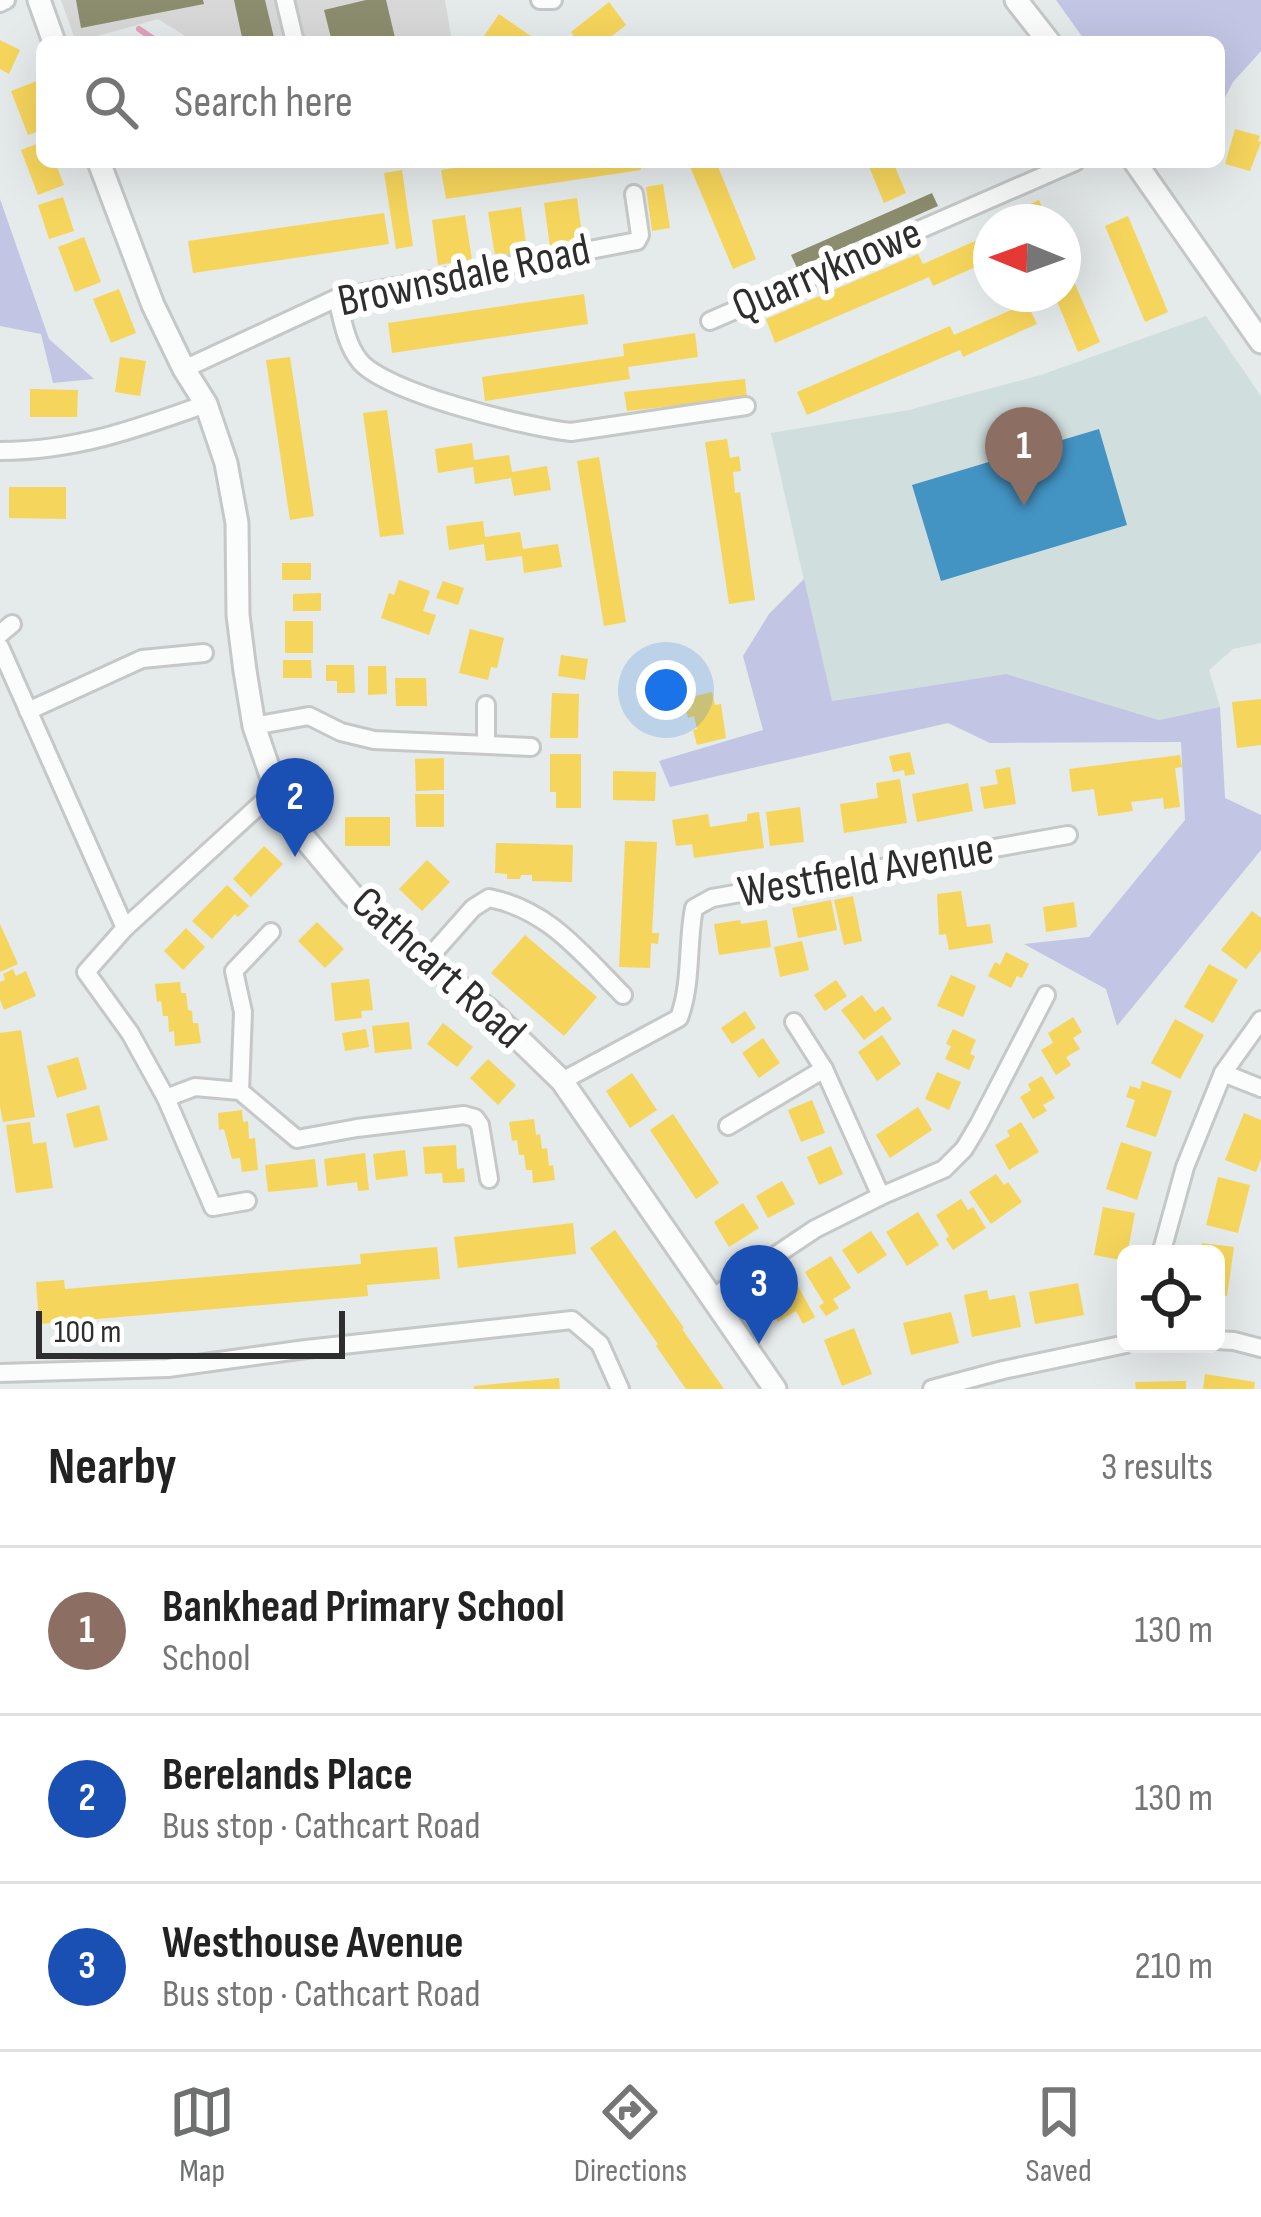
<!DOCTYPE html>
<html lang="en">
<head>
<meta charset="utf-8">
<style>
  :root { --surface:#fff; --page:#f6f6f6; --text:#222; --muted:#767676; --line:#e0e0e0; --accent:#6e7070 }
  body { margin:0; font-family:"Sofia Sans Condensed",sans-serif; background:var(--page); color:var(--text) }
  .controls { position:absolute; right:36px; bottom:36px; display:grid; overflow:hidden; border-radius:18px; box-shadow:0 12px 48px #0002 }
  .controls button { width:108px; height:108px; display:grid; place-items:center; padding:0; border:0; border-bottom:3px solid var(--line); background:var(--surface); color:var(--text); font:60px sans-serif }
  .compass { position:absolute; left:973px; top:204px; width:108px; height:108px; border-radius:50%; background:var(--surface); box-shadow:0 12px 48px #0002; rotate:271deg }
  .scale { position:absolute; left:36px; bottom:30px; width:309px; box-sizing:border-box; padding-left:12px; border:6px solid #2e2e2e; border-top:0; font-size:33px; line-height:42px; white-space:nowrap; color:#2e2e2e; -webkit-text-stroke:9px #fff; paint-order:stroke }
  .you { position:absolute; left:666px; top:690px; width:42px; height:42px; margin:-30px; border:9px solid #fff; border-radius:50%; background:#1a73e8; box-shadow:0 0 0 18px #1a73e833 }
  .badge { display:grid; place-items:center; width:78px; height:78px; border-radius:50%; background:var(--accent); color:#fff; font-size:39px; font-weight:700 }
  .pin { position:absolute; translate:-50% -99px; filter:drop-shadow(0 3px 6px #0008) }
  .pin::after { content:''; position:absolute; top:63px; width:42px; height:36px; background:inherit; clip-path:polygon(0 0,100% 0,50% 100%) }
  .list { margin:0; padding:0; list-style:none }
  h2 { display:flex; justify-content:space-between; align-items:center; height:156px; margin:0; padding:0 48px; font-size:51px }
  h2 small { font-size:39px; font-weight:400; color:var(--muted) }
  .list li { display:grid; grid-template-columns:78px 1fr auto; gap:36px; align-items:center; box-sizing:border-box; height:168px; padding:0 48px; border-top:3px solid var(--line) }
  .list b { display:block; font-size:45px; white-space:nowrap }
  .list p { margin:0; font-size:39px; white-space:nowrap; color:var(--muted) }
  .list em { font-size:39px; font-style:normal; color:var(--muted) }
  .icon { flex:none; width:66px; height:66px; fill:none; stroke:currentColor; stroke-width:2; stroke-linecap:round; stroke-linejoin:round }
  .map { position:relative; flex:none; width:1261px; height:1389px; overflow:hidden }
  .search { position:absolute; background:var(--surface); box-shadow:0 12px 48px #0002; left:36px; right:36px; top:36px; height:132px; display:flex; align-items:center; gap:30px; box-sizing:border-box; padding:0 42px; border-radius:18px; color:var(--muted); font-size:45px }
  .sheet { height:660px; background:var(--surface) }
  nav { display:flex; justify-content:space-around; align-items:center; box-sizing:border-box; height:168px; border-top:3px solid var(--line); background:var(--surface); font-size:33px; color:var(--muted) }
  nav a { display:grid; justify-items:center; gap:6px }
  nav .on { color:var(--accent) }
  .map>svg:first-child { display:block }
</style>
</head>
<body>
<div class="map">
<svg width="1261" height="1389" viewBox="0 0 1261 1389">
  <rect width="100%" height="100%" fill="#e5eaea"/>
  <polygon fill="#d7d8d7" points="61,0 445,0 452,42 195,42 158,19 76,42"/>
  <polygon fill="#d0dede" points="1206,316 1261,396 1261,643 1233,649 1209,670 1220,707 1159,720 1006,674 831,701 771,433 909,410 1041,375"/>
  <g fill="#c2c5e3">
    <polygon points="1056,0 1261,0 1261,51 1233,82 1219,109 1219,42 1086,42"/>
    <polygon points="0,199 49,339 94,379 53,383 41,334 0,326"/>
    <polygon points="804,579 832,701 1006,674 1159,720 1220,707 1225,798 1261,815 1261,850 1117,1026 1106,989 1024,944 1089,937 1185,820 1181,742 990,743 948,723 670,787 659,761 763,730 743,656 769,614"/>
  </g>
  <g fill="#f6d55c">
    <polygon points="609,2 626,25 604,42 578,42 571,32"/>
    <polygon points="499,14 519,28 540,42 487,42 482,39"/>
    <polygon points="0,40 20,50 9,74 0,69"/>
    <polygon points="37,81 42,94 42,130 28,135 11,91"/>
    <polygon points="1235,129 1260,136 1258,141 1261,142 1250,171 1225,164"/>
    <polygon points="42,142 42,162 55,162 64,185 38,195 21,150"/>
    <polygon points="493,162 640,162 641,170 446,199 441,170"/>
    <polygon points="688,162 716,162 756,259 733,269"/>
    <polygon points="867,162 893,162 906,193 884,203"/>
    <polygon points="402,170 413,246 396,249 384,173"/>
    <polygon points="663,184 670,228 652,231 646,187"/>
    <polygon points="63,197 74,231 49,239 38,205"/>
    <polygon points="577,198 583,242 550,247 544,203"/>
    <polygon points="1039,200 1048,222 1022,222 1017,210"/>
    <polygon points="521,207 527,251 495,256 488,212"/>
    <polygon points="384,213 389,244 193,273 188,241"/>
    <polygon points="465,215 472,260 438,265 432,220"/>
    <polygon points="1128,216 1168,312 1145,322 1105,226"/>
    <polygon points="991,234 991,260 933,286 929,277 775,343 766,319 918,254 923,264"/>
    <polygon points="84,237 101,282 75,292 58,247"/>
    <polygon points="1063,256 1100,342 1078,352 1054,294 1063,294"/>
    <polygon points="119,289 136,333 111,343 93,299"/>
    <polygon points="584,294 588,324 392,353 388,323"/>
    <polygon points="1027,303 1037,324 963,357 960,350 807,415 797,392 950,326 954,335"/>
    <polygon points="695,333 698,357 628,367 630,379 485,401 482,377 624,356 623,344"/>
    <polygon points="120,357 146,361 140,396 115,392"/>
    <polygon points="290,357 314,516 290,520 266,360"/>
    <polygon points="745,379 747,398 627,411 624,392"/>
    <polygon points="30,389 78,390 77,417 30,417"/>
    <polygon points="387,410 404,534 380,537 363,413"/>
    <polygon points="727,439 730,458 739,456 741,471 733,472 735,493 740,492 755,600 729,604 705,442"/>
    <polygon points="472,443 474,460 509,455 512,472 547,466 551,490 514,496 511,478 475,484 473,467 438,473 435,449"/>
    <polygon points="599,457 626,622 604,626 577,461"/>
    <polygon points="9,487 66,487 66,519 9,518"/>
    <polygon points="483,521 485,537 520,532 523,549 558,544 562,567 524,573 522,556 486,561 484,544 449,550 446,526"/>
    <rect x="282" y="563" width="29" height="17"/>
    <polygon points="399,580 430,591 423,611 436,615 429,635 381,618 389,593 394,595"/>
    <polygon points="443,581 464,588 458,605 436,598"/>
    <polygon points="321,593 321,611 293,611 293,594"/>
    <rect x="285" y="621" width="28" height="32"/>
    <polygon points="470,629 504,638 497,668 491,667 488,680 459,673"/>
    <polygon points="561,655 588,659 585,680 558,676"/>
    <polygon points="283,660 311,660 312,678 283,678"/>
    <polygon points="326,665 354,665 355,693 337,693 337,681 326,681"/>
    <polygon points="368,666 386,666 387,694 368,695"/>
    <polygon points="395,678 426,678 427,706 396,706"/>
    <polygon points="712,692 715,705 721,704 726,738 697,745 693,730 697,729 694,716 688,718 683,699"/>
    <polygon points="552,693 579,694 578,738 550,738"/>
    <polygon points="1261,699 1261,745 1237,748 1232,702"/>
    <polygon points="910,752 915,774 905,776 904,770 893,772 889,756"/>
    <polygon points="550,754 581,754 581,808 556,808 556,792 550,792"/>
    <polygon points="1180,755 1182,767 1175,768 1180,807 1164,809 1163,798 1131,802 1133,811 1098,816 1094,789 1072,792 1069,769"/>
    <polygon points="444,758 444,790 416,791 415,759"/>
    <polygon points="1010,767 1016,804 984,809 980,787 998,784 995,770"/>
    <polygon points="613,771 656,772 655,801 613,800"/>
    <polygon points="900,779 907,823 844,833 840,804 878,798 876,783"/>
    <polygon points="968,783 973,811 917,822 912,794"/>
    <polygon points="415,794 444,794 444,827 416,827"/>
    <polygon points="800,807 804,842 770,846 766,812"/>
    <polygon points="759,812 764,848 694,858 692,844 676,846 672,820 708,814 710,827 747,821 747,814"/>
    <rect x="345" y="817" width="45" height="29"/>
    <polygon points="625,841 657,842 652,933 659,933 658,944 651,943 650,968 619,967"/>
    <polygon points="496,843 573,845 572,882 532,881 532,875 521,875 520,879 507,879 507,874 495,873"/>
    <polygon points="264,846 283,864 251,897 233,879"/>
    <polygon points="427,860 450,882 422,911 399,889"/>
    <polygon points="227,885 249,906 238,917 235,914 212,939 192,921"/>
    <polygon points="961,891 967,927 990,924 993,943 949,950 946,934 939,935 937,894"/>
    <polygon points="853,896 862,941 844,945 834,900"/>
    <polygon points="831,900 837,930 798,938 792,908"/>
    <polygon points="1074,902 1077,927 1046,932 1043,907"/>
    <polygon points="1252,911 1261,918 1261,950 1246,969 1221,950"/>
    <polygon points="740,920 741,924 767,920 771,947 719,955 714,924"/>
    <polygon points="317,922 344,949 325,968 298,941"/>
    <polygon points="0,924 18,964 0,972"/>
    <polygon points="186,928 205,947 183,970 164,951"/>
    <polygon points="525,935 597,997 564,1036 491,973"/>
    <polygon points="802,941 809,970 780,977 774,947"/>
    <polygon points="1006,952 1029,964 1022,978 1017,976 1011,988 988,976 995,962 1000,965"/>
    <polygon points="1209,964 1238,980 1213,1023 1184,1007"/>
    <polygon points="13,969 16,976 26,971 36,996 4,1010 0,1000 0,982 5,980 3,974"/>
    <polygon points="951,975 976,986 963,1017 937,1006"/>
    <polygon points="369,979 373,1010 361,1011 362,1018 335,1021 331,983"/>
    <polygon points="836,980 847,996 825,1011 814,995"/>
    <polygon points="180,982 181,993 186,993 188,1010 192,1011 193,1023 198,1023 201,1043 175,1046 174,1031 169,1032 168,1016 163,1016 161,1001 157,1002 155,984"/>
    <polygon points="862,995 875,1012 883,1006 892,1019 864,1040 841,1010"/>
    <polygon points="745,1011 756,1028 732,1044 721,1028"/>
    <polygon points="1073,1017 1082,1032 1073,1038 1080,1049 1066,1057 1071,1065 1056,1075 1041,1050 1053,1043 1048,1033"/>
    <polygon points="1175,1019 1204,1035 1180,1079 1151,1063"/>
    <polygon points="409,1022 412,1049 375,1053 372,1026"/>
    <polygon points="443,1023 473,1047 457,1067 427,1044"/>
    <polygon points="366,1029 369,1047 345,1051 342,1033"/>
    <polygon points="953,1029 976,1040 970,1054 975,1056 969,1070 945,1059 951,1046 946,1044"/>
    <polygon points="21,1030 35,1117 3,1122 0,1106 0,1033"/>
    <polygon points="882,1035 901,1064 877,1081 858,1052"/>
    <polygon points="763,1038 780,1063 759,1078 742,1053"/>
    <polygon points="78,1057 87,1089 57,1098 47,1066"/>
    <polygon points="488,1059 516,1085 498,1105 470,1078"/>
    <polygon points="937,1072 961,1082 949,1110 925,1099"/>
    <polygon points="632,1073 657,1110 630,1128 606,1091"/>
    <polygon points="1042,1076 1055,1098 1043,1105 1047,1111 1033,1119 1020,1097 1031,1090 1028,1084"/>
    <polygon points="1142,1081 1172,1091 1156,1137 1126,1127 1135,1100 1126,1097 1130,1086 1140,1089"/>
    <polygon points="812,1100 825,1133 801,1142 788,1110"/>
    <polygon points="99,1105 108,1140 74,1148 66,1114"/>
    <polygon points="918,1107 932,1130 890,1158 876,1135"/>
    <polygon points="242,1110 243,1122 248,1121 249,1139 255,1138 258,1170 242,1172 240,1158 232,1159 224,1129 219,1130 218,1113"/>
    <polygon points="1244,1113 1261,1120 1261,1159 1256,1172 1225,1160"/>
    <polygon points="673,1114 719,1183 696,1199 650,1130"/>
    <polygon points="534,1119 536,1135 540,1134 542,1149 547,1148 549,1166 553,1165 555,1180 533,1183 532,1170 526,1170 524,1155 519,1155 517,1140 512,1141 509,1122"/>
    <polygon points="30,1122 33,1144 46,1142 53,1188 16,1193 6,1125"/>
    <polygon points="1021,1122 1039,1152 1009,1170 995,1145 1010,1136 1007,1131"/>
    <polygon points="1121,1142 1152,1152 1137,1200 1106,1189"/>
    <polygon points="456,1145 457,1169 464,1168 465,1182 443,1183 442,1173 425,1174 423,1147"/>
    <polygon points="831,1146 843,1174 819,1185 807,1157"/>
    <polygon points="405,1150 408,1176 376,1180 373,1154"/>
    <polygon points="365,1153 369,1190 358,1191 357,1182 327,1186 324,1159"/>
    <polygon points="315,1159 318,1187 268,1192 265,1165"/>
    <polygon points="996,1174 1004,1185 1008,1182 1022,1202 991,1224 969,1192"/>
    <polygon points="1218,1177 1250,1185 1238,1233 1206,1225"/>
    <polygon points="782,1181 795,1204 768,1218 756,1196"/>
    <polygon points="961,1199 968,1210 973,1207 986,1228 953,1250 946,1239 949,1236 936,1215"/>
    <polygon points="743,1203 759,1228 729,1247 714,1222"/>
    <polygon points="1103,1207 1135,1213 1126,1261 1094,1255"/>
    <polygon points="918,1212 939,1245 907,1266 886,1232"/>
    <polygon points="573,1223 576,1254 458,1268 454,1237"/>
    <polygon points="615,1230 684,1328 682,1329 724,1389 686,1389 656,1346 658,1344 590,1248"/>
    <polygon points="871,1231 887,1255 858,1274 842,1250"/>
    <polygon points="1202,1243 1234,1247 1227,1296 1216,1294 1216,1254 1200,1254"/>
    <polygon points="437,1247 440,1279 367,1285 368,1296 73,1321 72,1317 60,1318 60,1322 39,1324 36,1282 64,1280 65,1289 361,1264 360,1254"/>
    <polygon points="831,1256 851,1288 833,1299 839,1308 826,1316 819,1306 824,1303 805,1272"/>
    <polygon points="794,1279 815,1317 803,1324 796,1311 778,1322 763,1297"/>
    <polygon points="1078,1283 1084,1315 1035,1324 1029,1292"/>
    <polygon points="987,1290 989,1300 1015,1295 1021,1327 972,1337 964,1295"/>
    <polygon points="951,1312 959,1343 911,1355 903,1323"/>
    <polygon points="854,1328 872,1374 842,1386 824,1340"/>
    <polygon points="1205,1374 1255,1382 1254,1389 1203,1389"/>
    <polygon points="559,1378 560,1389 474,1389 474,1386"/>
    <polygon points="1186,1381 1186,1389 1136,1389 1135,1382"/>
  </g>
  <polygon fill="#4393c3" points="1099,429 1127,525 941,581 912,485"/>
  <g fill="#8c8c6e">
    <polygon points="76,0 203,0 204,4 81,28"/>
    <polygon points="234,0 265,0 275,42 243,42"/>
    <polygon points="366,0 386,0 396,42 332,42 324,10"/>
    <polygon points="932,193 938,206 797,268 791,255"/>
  </g>
  <g fill="none" stroke-linecap="round" stroke-linejoin="round">
    <polyline stroke="#e4a1bd" stroke-width="6" points="139,29 158,42"/>
    <g stroke="#c6c7c7" stroke-width="22">
      <g id="minor">
        <polyline points="285,0 295,42"/>
        <polyline points="540,0 553,0"/>
        <polyline points="0,3 6,0"/>
        <path d="M 337,298 C 342,318 346,344 359,360 C 382,392 530,428 571,432 L 746,406"/>
        <polyline points="710,321 1075,162"/>
        <polyline points="184,369 337,298 637,241 640,235 634,194"/>
        <path d="M 0,451 C 75,451 136,429 206,404"/>
        <polyline points="0,634 12,624"/>
        <polyline points="0,647 125,928"/>
        <polyline points="486,705 486,744"/>
        <polyline points="28,711 142,659 204,653"/>
        <polyline points="254,726 309,716 341,732 374,740 531,747"/>
        <polyline points="276,790 125,928 86,972 130,1033 166,1098 195,1087 240,1091 297,1139 357,1128 464,1115 475,1118 480,1125 489,1179"/>
        <path d="M 426,961 L 473,908 L 489,898 C 549,910 581,953 623,995"/>
        <polyline points="794,1022 824,1069 881,1196"/>
        <polyline points="1223,1073 1261,1088"/>
        <path d="M 562,1081 L 679,1018 C 692,984 687,944 694,908 L 712,898 L 1068,835"/>
        <polyline points="240,1091 243,1012 234,971 271,932"/>
        <polyline points="166,1098 213,1207 247,1201"/>
        <polyline points="728,1126 824,1069"/>
        <polyline points="1161,1254 1185,1167 1223,1073 1261,1020"/>
        <polyline points="712,1298 815,1229 881,1196 944,1169 964,1149 979,1124 1046,995"/>
        <polyline points="1216,1340 1234,1341 1261,1348"/>
        <polyline points="0,1373 168,1368 306,1349 572,1320 600,1344 620,1389"/>
        <polyline points="932,1389 1003,1370 1126,1344"/>
      </g>
    </g>
    <g stroke="#c6c7c7" stroke-width="27">
      <g id="tertiary">
        <polyline points="39,0 54,42"/>
        <polyline points="1016,0 1049,42"/>
        <polyline points="99,162 153,305 184,369 206,404 226,463 237,523 238,615 245,671 254,726 276,790 301,834 352,895 426,961 490,1011 562,1081 775,1389"/>
        <polyline points="1135,162 1261,342"/>
      </g>
    </g>
    <use href="#minor" stroke="#fbfcfc" stroke-width="16"/>
    <use href="#tertiary" stroke="#fbfcfc" stroke-width="21"/>
  </g>
  <g text-anchor="middle" dominant-baseline="central" stroke-width="12" stroke-linejoin="round" paint-order="stroke">
    <g font-size="45" fill="#2e2e2e" stroke="#fff">
      <text transform="translate(827 270) rotate(-23)">Quarryknowe</text>
      <text transform="translate(464 276) rotate(-12)">Brownsdale Road</text>
      <text transform="translate(866 871) rotate(-10)">Westfield Avenue</text>
      <text transform="translate(438 968) rotate(42)">Cathcart Road</text>
    </g>
  </g>
</svg>
<div class="controls">
<button><svg class="icon" aria-label="locate" viewBox="0 0 24 24"><circle cx="12" cy="12" r="6"/><path d="M12 2v4M12 18v4M2 12h4M18 12h4"/></svg></button>
</div>
<svg class="compass" viewBox="-18 -18 36 36"><path d="M0-13l5 13h-10z" fill="#e53935"/><path d="M0 13l5-13h-10z" fill="#767676"/></svg>
<div class="scale">100 m</div>
<div class="you"></div>
<div class="pin badge" style="left:1024px;top:506px;background:#8d6e63">1</div>
<div class="pin badge" style="left:295px;top:857px;background:#1a4fb4">2</div>
<div class="pin badge" style="left:759px;top:1344px;background:#1a4fb4">3</div>
<div class="search"><svg class="icon" aria-label="search" viewBox="0 0 24 24"><circle cx="10" cy="10" r="6"/><path d="M15 15l6 6"/></svg>Search here</div>
</div>
<section class="sheet">
<h2>Nearby<small>3 results</small></h2>
<ul class="list">
<li><span class="badge" style="background:#8d6e63">1</span><div><b>Bankhead Primary School</b><p>School</p></div><em>130 m</em></li>
<li><span class="badge" style="background:#1a4fb4">2</span><div><b>Berelands Place</b><p>Bus stop · Cathcart Road</p></div><em>130 m</em></li>
<li><span class="badge" style="background:#1a4fb4">3</span><div><b>Westhouse Avenue</b><p>Bus stop · Cathcart Road</p></div><em>210 m</em></li>
</ul>
</section>
<nav>
<a class="on"><svg class="icon" aria-label="map" viewBox="0 0 24 24"><path d="M3 6l6-2 6 2 6-2v14l-6 2-6-2-6 2zM9 4v14M15 6v14"/></svg>Map</a>
<a><svg class="icon" aria-label="directions" viewBox="0 0 24 24"><path d="M12 3l9 9-9 9-9-9zM9 14v-3h6M13 9l2 2-2 2"/></svg>Directions</a>
<a><svg class="icon" aria-label="saved" viewBox="0 0 24 24"><path d="M7 4h10v16l-5-4-5 4z"/></svg>Saved</a>
</nav>
</body>
</html>
